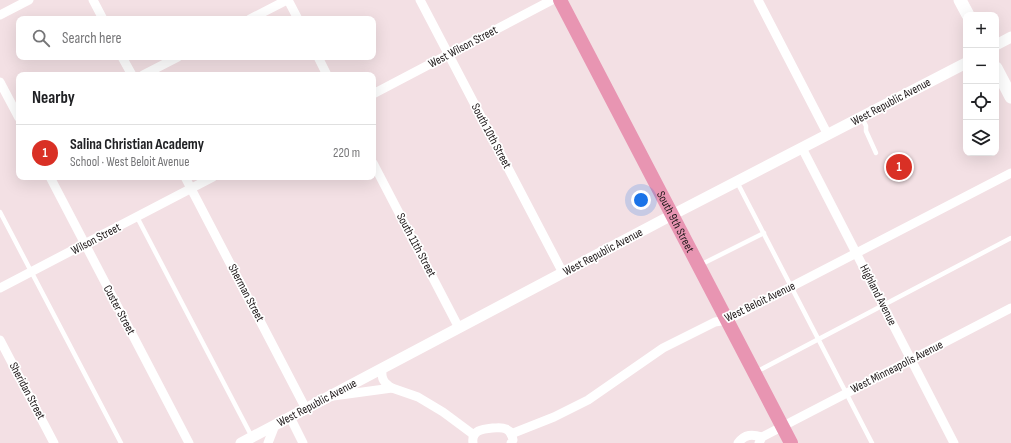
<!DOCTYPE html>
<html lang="en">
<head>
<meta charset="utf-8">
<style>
  :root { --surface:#fff; --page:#f2f2f2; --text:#202124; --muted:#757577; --line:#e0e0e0; --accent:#d93025 }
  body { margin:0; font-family:"Sofia Sans Condensed",sans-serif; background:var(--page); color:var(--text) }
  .controls { position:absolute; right:12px; top:12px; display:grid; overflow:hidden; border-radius:8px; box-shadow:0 4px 16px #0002 }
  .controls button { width:36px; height:36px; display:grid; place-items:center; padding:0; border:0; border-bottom:1px solid var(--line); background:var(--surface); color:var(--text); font:20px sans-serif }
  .you { position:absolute; left:641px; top:200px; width:14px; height:14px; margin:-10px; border:3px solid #fff; border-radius:50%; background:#1a73e8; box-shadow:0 0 0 6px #1a73e833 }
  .badge { display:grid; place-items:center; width:26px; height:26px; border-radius:50%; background:var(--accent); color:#fff; font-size:13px; font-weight:700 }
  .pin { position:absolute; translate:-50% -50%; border:2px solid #fff; box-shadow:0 1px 4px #0006 }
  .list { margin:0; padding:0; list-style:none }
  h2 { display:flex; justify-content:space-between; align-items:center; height:52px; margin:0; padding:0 16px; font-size:17px }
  h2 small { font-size:13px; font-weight:400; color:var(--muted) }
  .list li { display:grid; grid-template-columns:26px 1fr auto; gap:12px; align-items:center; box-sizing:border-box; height:56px; padding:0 16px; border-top:1px solid var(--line) }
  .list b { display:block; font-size:15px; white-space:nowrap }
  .list p { margin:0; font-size:13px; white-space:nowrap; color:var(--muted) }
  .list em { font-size:13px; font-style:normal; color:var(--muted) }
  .icon { flex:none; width:22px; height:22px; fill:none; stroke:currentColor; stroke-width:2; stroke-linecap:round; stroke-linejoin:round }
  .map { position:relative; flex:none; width:1011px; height:443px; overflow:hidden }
  .search { position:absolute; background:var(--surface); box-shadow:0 4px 16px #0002; left:16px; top:16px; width:360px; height:44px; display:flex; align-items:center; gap:10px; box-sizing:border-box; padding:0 14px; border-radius:8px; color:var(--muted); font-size:15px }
  .panel { position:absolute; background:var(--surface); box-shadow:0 4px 16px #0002; left:16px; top:72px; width:360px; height:108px; border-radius:8px }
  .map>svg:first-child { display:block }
</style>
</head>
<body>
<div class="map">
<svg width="1011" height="443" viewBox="0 0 1011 443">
  <rect width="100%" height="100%" fill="#f3e0e4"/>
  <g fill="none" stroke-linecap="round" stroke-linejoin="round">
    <g stroke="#fff" stroke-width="4.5">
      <polyline points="862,118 866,126 866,131 876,153"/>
      <polyline points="737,182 872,443"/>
      <polyline points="0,212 121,443"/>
      <polyline points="137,217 252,437"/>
      <polyline points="700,265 764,233"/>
      <polyline points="756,372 1011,238"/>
    </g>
    <g stroke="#fff" stroke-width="9">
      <polyline points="93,0 103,19"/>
      <polyline points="288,0 298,19"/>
      <polyline points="420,0 563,273"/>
      <polyline points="758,0 828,135"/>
      <polyline points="0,15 29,0"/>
      <polyline points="250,19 287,0"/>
      <polyline points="122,57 132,75"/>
      <polyline points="318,57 327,75"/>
      <polyline points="143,75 178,57"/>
      <polyline points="0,82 19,118"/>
      <polyline points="373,94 552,0"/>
      <polyline points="802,148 954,443"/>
      <polyline points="373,163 459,328"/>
      <polyline points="50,177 189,443"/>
      <polyline points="185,177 306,409"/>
      <polyline points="0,288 213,177"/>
      <polyline points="0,340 54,443"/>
      <path d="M 382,369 C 381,379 384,383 392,388"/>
      <polyline points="333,396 392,388 418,397 443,412 474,435"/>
      <polyline points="290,417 303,443"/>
      <polyline points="511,434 554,417 588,400 663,348 715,322 727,320 1011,173"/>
      <polyline points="268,443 275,425"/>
      <path d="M 473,443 C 471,430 483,429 493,428 C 497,428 502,427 506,429 C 511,431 512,435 513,440 L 511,443"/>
      <path d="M 738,443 C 745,434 752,434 762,437"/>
      <polyline points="759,443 762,437 1011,308"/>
    </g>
    <g stroke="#fff" stroke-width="11">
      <polyline points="996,45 1011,37"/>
      <polyline points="241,443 672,215 966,63"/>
    </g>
    <g stroke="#fff" stroke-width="13">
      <polyline points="960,0 968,15"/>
      <polyline points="996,68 1011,97"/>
    </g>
    <path stroke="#e895b2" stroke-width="14" id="s1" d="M 560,0 L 791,443"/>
  </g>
  <g text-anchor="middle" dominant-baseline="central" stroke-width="3.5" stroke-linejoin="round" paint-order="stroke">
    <g font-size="12" fill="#1c1617" stroke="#fff">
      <text transform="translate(463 47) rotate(-28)">West Wilson Street</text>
      <text transform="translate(891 102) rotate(-28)">West Republic Avenue</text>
      <text transform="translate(491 136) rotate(62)">South 10th Street</text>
      <text stroke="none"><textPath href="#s1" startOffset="250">South 9th Street</textPath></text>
      <text transform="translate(96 239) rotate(-28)">Wilson Street</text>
      <text transform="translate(416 245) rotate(62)">South 11th Street</text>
      <text transform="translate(603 252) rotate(-28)">West Republic Avenue</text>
      <text transform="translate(246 293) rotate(62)">Sherman Street</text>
      <text transform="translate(878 295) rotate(63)">Highland Avenue</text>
      <text transform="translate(760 302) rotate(-26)">West Beloit Avenue</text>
      <text transform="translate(119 310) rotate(62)">Custer Street</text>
      <text transform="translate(897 367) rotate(-27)">West Minneapolis Avenue</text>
      <text transform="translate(27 391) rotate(62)">Sheridan Street</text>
      <text transform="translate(317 403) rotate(-28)">West Republic Avenue</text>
    </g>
  </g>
</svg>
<div class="controls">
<button>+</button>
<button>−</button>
<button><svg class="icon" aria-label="locate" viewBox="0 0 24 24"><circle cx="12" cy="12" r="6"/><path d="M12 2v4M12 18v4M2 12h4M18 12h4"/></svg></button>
<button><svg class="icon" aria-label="layers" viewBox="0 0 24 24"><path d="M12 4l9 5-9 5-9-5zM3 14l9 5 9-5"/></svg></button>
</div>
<div class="you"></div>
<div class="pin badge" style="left:899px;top:167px">1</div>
<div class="search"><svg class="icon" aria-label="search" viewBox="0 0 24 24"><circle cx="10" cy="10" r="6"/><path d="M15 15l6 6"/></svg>Search here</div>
<section class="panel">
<h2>Nearby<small></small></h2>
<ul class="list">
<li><span class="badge">1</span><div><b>Salina Christian Academy</b><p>School · West Beloit Avenue</p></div><em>220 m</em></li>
</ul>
</section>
</div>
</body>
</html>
